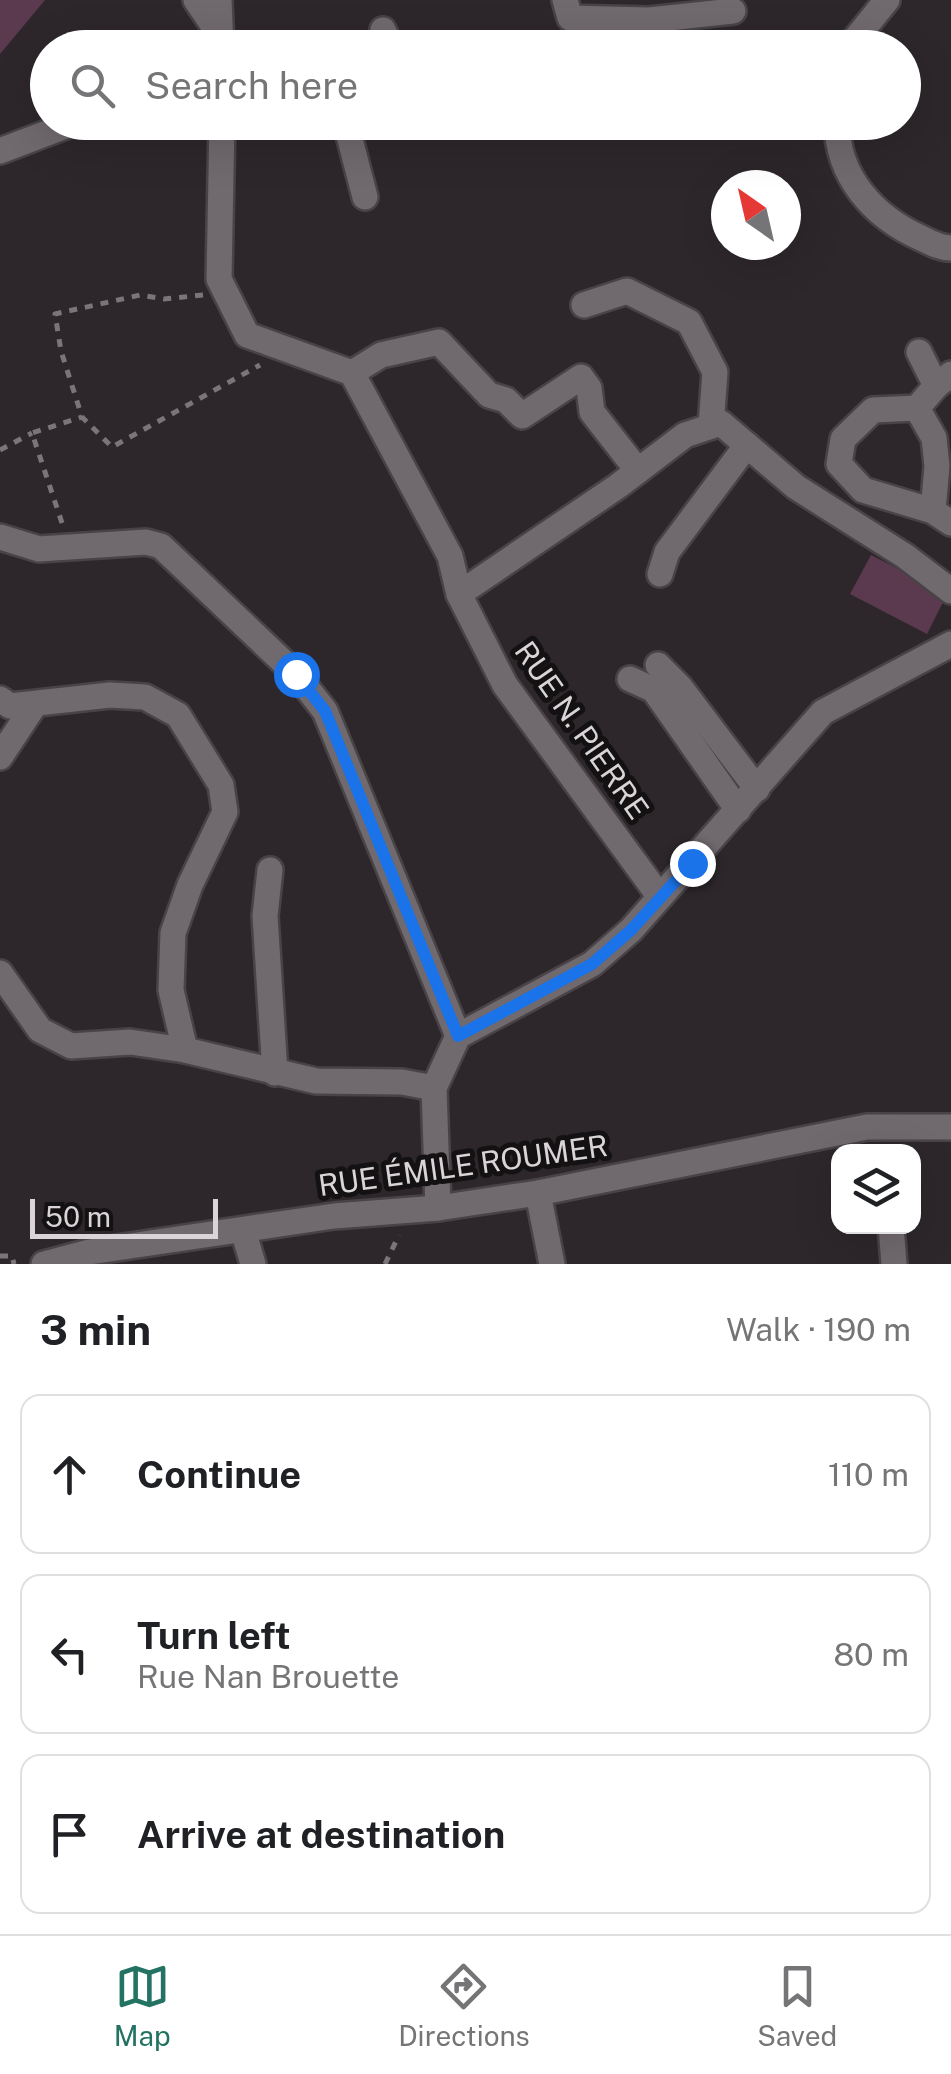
<!DOCTYPE html>
<html lang="en">
<head>
<meta charset="utf-8">
<style>
  :root { --surface:#fff; --page:#f6f6f6; --text:#202124; --muted:#757577; --line:#e0e0e0; --accent:#237262 }
  body { margin:0; font-family:"Public Sans",sans-serif; background:var(--page); color:var(--text) }
  .controls { position:absolute; right:30px; bottom:30px; display:grid; overflow:hidden; border-radius:20px; box-shadow:0 10px 40px #0002 }
  .controls button { width:90px; height:90px; display:grid; place-items:center; padding:0; border:0; border-bottom:2px solid var(--line); background:var(--surface); color:var(--text); font:50px sans-serif }
  .compass { position:absolute; left:711px; top:170px; width:90px; height:90px; border-radius:50%; background:var(--surface); box-shadow:0 10px 40px #0002; rotate:326deg }
  .scale { position:absolute; left:30px; bottom:25px; width:188px; box-sizing:border-box; padding-left:10px; border:5px solid #d8d4d7; border-top:0; font-size:28px; line-height:35px; white-space:nowrap; color:#d8d4d7; -webkit-text-stroke:8px #141113; paint-order:stroke }
  .stop { position:absolute; width:30px; height:30px; margin:-22px; border:8px solid #1a73e8; border-radius:50%; background:#fff }
  .stop.end { background:#1a73e8; border-color:#fff; box-shadow:0 2px 10px #0008 }
  .list { margin:0; padding:0; list-style:none }
  h2 { display:flex; justify-content:space-between; align-items:center; height:130px; margin:0; padding:0 40px; font-size:42px }
  h2 small { font-size:32px; font-weight:400; color:var(--muted) }
  .list li { display:grid; grid-template-columns:65px 1fr auto; gap:30px; align-items:center; box-sizing:border-box; height:160px; margin:0 20px 20px; padding:0 20px; border:2px solid var(--line); border-radius:20px }
  .list b { display:block; font-size:38px; white-space:nowrap }
  .list p { margin:0; font-size:32px; white-space:nowrap; color:var(--muted) }
  .list em { font-size:32px; font-style:normal; color:var(--muted) }
  .icon { flex:none; width:55px; height:55px; fill:none; stroke:currentColor; stroke-width:2; stroke-linecap:round; stroke-linejoin:round }
  .map { position:relative; flex:none; width:951px; height:1264px; overflow:hidden }
  .search { position:absolute; background:var(--surface); box-shadow:0 10px 40px #0002; left:30px; right:30px; top:30px; height:110px; display:flex; align-items:center; gap:25px; box-sizing:border-box; padding:0 35px; border-radius:55px; color:var(--muted); font-size:38px }
  .sheet { height:670px; background:var(--surface) }
  nav { display:flex; justify-content:space-around; align-items:center; box-sizing:border-box; height:140px; border-top:2px solid var(--line); background:var(--surface); font-size:28px; color:var(--muted) }
  nav a { display:grid; justify-items:center; gap:5px }
  nav .on { color:var(--accent) }
  .map>svg:first-child { display:block }
</style>
</head>
<body>
<div class="map">
<svg width="951" height="1264" viewBox="0 0 951 1264">
  <rect width="100%" height="100%" fill="#2d272b"/>
  <g fill="#5b3a50">
    <polygon points="0,0 45,0 0,54"/>
    <polygon points="871,555 947,594 927,634 850,594"/>
  </g>
  <g fill="none" stroke-linecap="round" stroke-linejoin="round">
    <g stroke="#484346" stroke-width="30">
      <g id="minor">
        <polyline points="196,0 219,34"/>
        <polyline points="219,0 221,48"/>
        <polyline points="565,0 570,18 649,20 733,11"/>
        <polyline points="383,30 391,48"/>
        <polyline points="852,48 857,37 887,0"/>
        <polyline points="222,122 219,279 247,335 352,373 450,556 459,594 505,685 660,897"/>
        <polyline points="338,122 347,128 365,197"/>
        <path d="M 837,122 C 837,177 874,217 921,238 C 931,243 940,248 951,248"/>
        <polyline points="0,151 76,122"/>
        <polyline points="584,305 627,291 689,322 715,372 711,426"/>
        <polyline points="919,352 936,386"/>
        <polyline points="352,373 381,355 439,342 489,395 506,400 522,416 581,377 589,388 592,412 638,471"/>
        <polyline points="951,374 936,386 917,408 873,410 843,439 839,464 863,490 933,511 951,523"/>
        <polyline points="917,408 934,438 937,466 933,511"/>
        <polyline points="0,537 39,549 146,542 161,546 296,674 325,711 458,1036"/>
        <polyline points="660,574 667,552 747,445"/>
        <polyline points="459,594 618,486 685,435 721,423 796,487 905,556 951,591"/>
        <polyline points="658,665 680,687 757,789"/>
        <polyline points="630,679 654,690 738,810"/>
        <polyline points="0,699 10,706 110,695 145,697 178,715 221,785 225,812 190,885 173,933 171,990 185,1050 316,1081 402,1082 434,1088"/>
        <polyline points="0,757 35,704"/>
        <polyline points="270,870 265,916 275,1073"/>
        <polyline points="0,973 40,1030 71,1046 130,1042 185,1050"/>
        <polyline points="538,1193 552,1264"/>
        <polyline points="438,1208 434,1088 458,1036 592,964 631,930 823,712 951,644"/>
        <polyline points="891,1226 894,1264"/>
        <polyline points="243,1230 253,1264"/>
        <polyline points="44,1264 89,1252 334,1216 438,1208 538,1193 867,1127 951,1127"/>
      </g>
    </g>
    <g stroke="#7a7579" stroke-width="5" stroke-dasharray="8 8" stroke-linecap="butt">
      <polyline points="203,295 164,299 140,295 55,314 61,351 82,417 112,447 260,365"/>
      <polyline points="0,450 32,433"/>
      <polyline points="62,523 32,433 82,417"/>
      <polyline points="0,1256 12,1256 14,1264"/>
      <polyline points="385,1264 399,1235"/>
    </g>
    <use href="#minor" stroke="#70696e" stroke-width="25"/>
  </g>
  <g fill="none" stroke-linecap="round" stroke-linejoin="round">
    <polyline stroke="#1a73e8" stroke-width="12" points="296,674 325,711 458,1036 592,964 631,930 692,863"/>
  </g>
  <g text-anchor="middle" dominant-baseline="central" stroke-width="10" stroke-linejoin="round" paint-order="stroke">
    <g font-size="30" fill="#d8d4d7" stroke="#141113">
      <text transform="translate(582 730) rotate(55)">RUE N. PIERRE</text>
      <text transform="translate(463 1165) rotate(-8)">RUE ÉMILE ROUMER</text>
    </g>
  </g>
</svg>
<div class="controls">
<button><svg class="icon" aria-label="layers" viewBox="0 0 24 24"><path d="M12 4l9 5-9 5-9-5zM3 14l9 5 9-5"/></svg></button>
</div>
<svg class="compass" viewBox="-18 -18 36 36"><path d="M0-13l5 13h-10z" fill="#e53935"/><path d="M0 13l5-13h-10z" fill="#757577"/></svg>
<div class="scale">50 m</div>
<div class="stop" style="left:296px;top:674px"></div>
<div class="stop end" style="left:692px;top:863px"></div>
<div class="search"><svg class="icon" aria-label="search" viewBox="0 0 24 24"><circle cx="10" cy="10" r="6"/><path d="M15 15l6 6"/></svg>Search here</div>
</div>
<section class="sheet">
<h2>3 min<small>Walk · 190 m</small></h2>
<ul class="list">
<li><svg class="icon" aria-label="ahead" viewBox="0 0 24 24"><path d="M12 20V5M6 11l6-6 6 6"/></svg><div><b>Continue</b></div><em>110 m</em></li>
<li><svg class="icon" aria-label="left" viewBox="0 0 24 24"><path d="M17 20v-9H6M10 6l-5 5 5 5"/></svg><div><b>Turn left</b><p>Rue Nan Brouette</p></div><em>80 m</em></li>
<li><svg class="icon" aria-label="arrive" viewBox="0 0 24 24"><path d="M6 21V4h12l-3 4 3 4H6"/></svg><div><b>Arrive at destination</b></div></li>
</ul>
</section>
<nav>
<a class="on"><svg class="icon" aria-label="map" viewBox="0 0 24 24"><path d="M3 6l6-2 6 2 6-2v14l-6 2-6-2-6 2zM9 4v14M15 6v14"/></svg>Map</a>
<a><svg class="icon" aria-label="directions" viewBox="0 0 24 24"><path d="M12 3l9 9-9 9-9-9zM9 14v-3h6M13 9l2 2-2 2"/></svg>Directions</a>
<a><svg class="icon" aria-label="saved" viewBox="0 0 24 24"><path d="M7 4h10v16l-5-4-5 4z"/></svg>Saved</a>
</nav>
</body>
</html>
